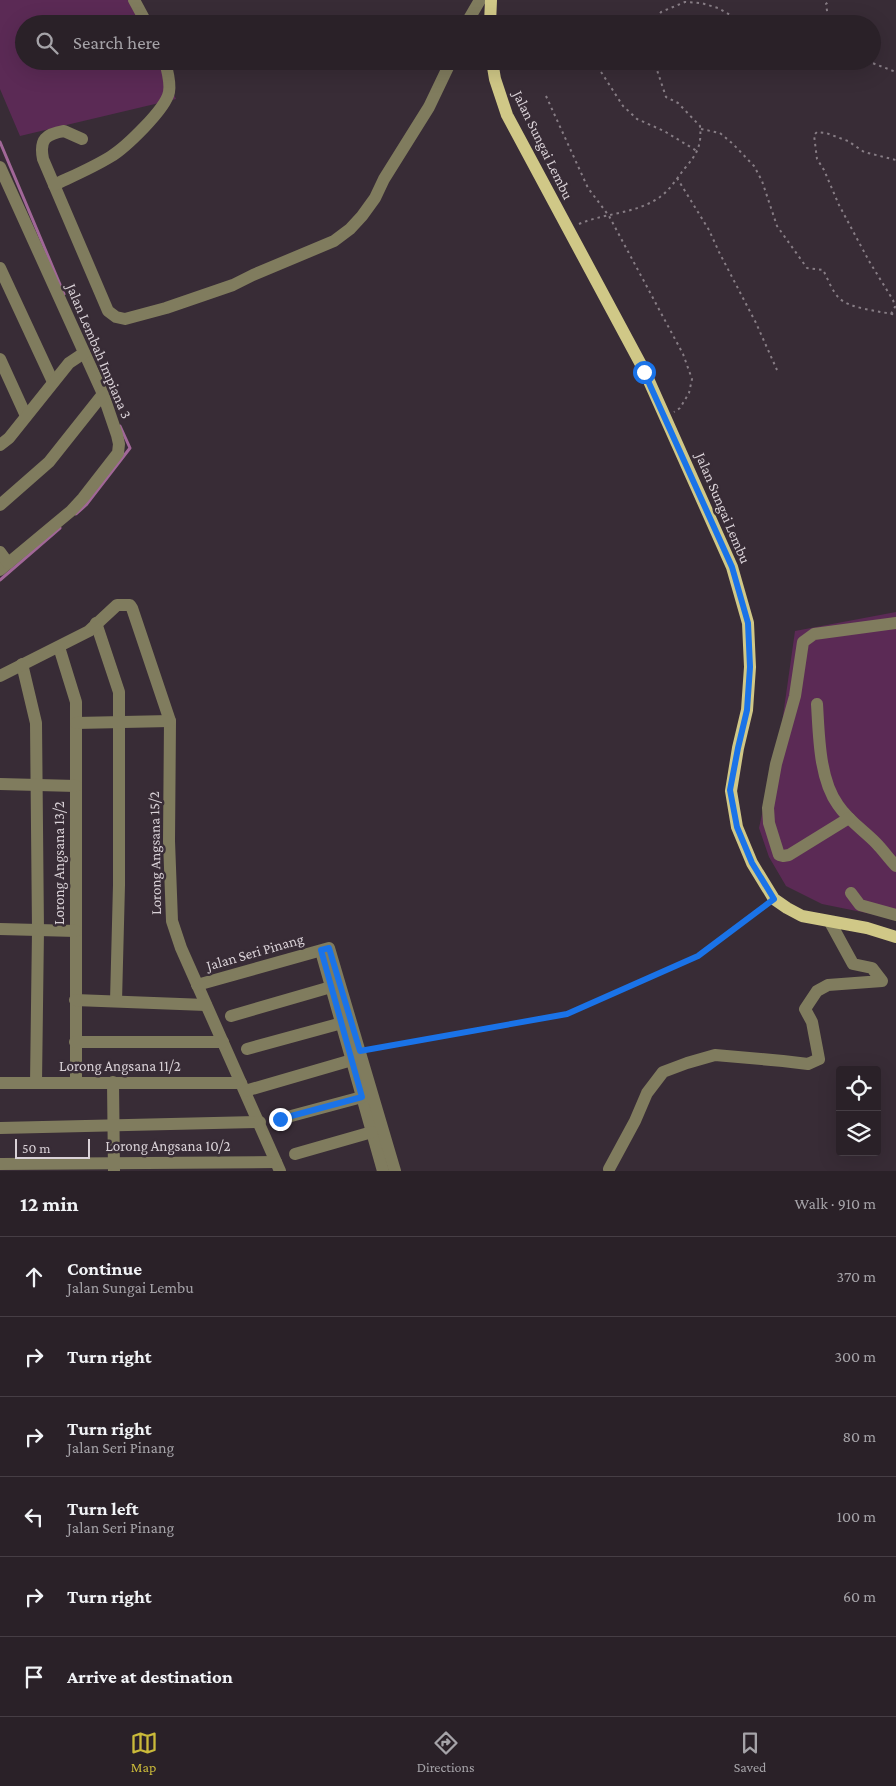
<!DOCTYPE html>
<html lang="en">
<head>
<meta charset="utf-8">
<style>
  :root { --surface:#2a2128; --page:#362e34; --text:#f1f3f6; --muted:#a5a3a8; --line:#463e45; --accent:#caba3a }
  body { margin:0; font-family:"Crimson Pro",serif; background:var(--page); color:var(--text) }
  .controls { position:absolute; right:15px; bottom:15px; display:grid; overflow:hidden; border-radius:5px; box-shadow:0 5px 20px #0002 }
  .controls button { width:45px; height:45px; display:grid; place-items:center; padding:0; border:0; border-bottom:1px solid var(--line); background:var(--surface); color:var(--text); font:25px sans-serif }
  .scale { position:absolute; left:15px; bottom:12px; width:75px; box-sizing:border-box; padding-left:5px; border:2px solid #d9d1d7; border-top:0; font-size:14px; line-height:18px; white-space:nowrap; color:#d9d1d7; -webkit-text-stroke:4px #382c36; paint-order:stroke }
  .stop { position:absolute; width:15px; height:15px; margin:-11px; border:4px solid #1a73e8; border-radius:50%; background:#fff }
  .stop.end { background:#1a73e8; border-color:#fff; box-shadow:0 1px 5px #0008 }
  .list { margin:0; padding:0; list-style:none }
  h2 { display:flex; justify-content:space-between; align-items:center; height:65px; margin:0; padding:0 20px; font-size:21px }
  h2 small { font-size:16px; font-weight:400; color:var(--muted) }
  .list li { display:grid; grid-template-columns:32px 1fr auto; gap:15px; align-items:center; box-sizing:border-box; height:80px; padding:0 20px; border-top:1px solid var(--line) }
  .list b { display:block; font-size:19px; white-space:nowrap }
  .list p { margin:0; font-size:16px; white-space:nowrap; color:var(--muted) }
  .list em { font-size:16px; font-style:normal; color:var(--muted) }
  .icon { flex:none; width:28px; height:28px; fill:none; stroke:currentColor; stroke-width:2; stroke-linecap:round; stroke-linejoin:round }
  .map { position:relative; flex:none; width:896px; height:1171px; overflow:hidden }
  .search { position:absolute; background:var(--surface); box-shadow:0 5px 20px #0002; left:15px; right:15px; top:15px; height:55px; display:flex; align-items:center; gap:12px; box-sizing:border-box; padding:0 18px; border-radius:28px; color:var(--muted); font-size:19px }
  .sheet { height:545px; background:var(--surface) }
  nav { display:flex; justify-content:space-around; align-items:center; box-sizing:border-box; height:70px; border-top:1px solid var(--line); background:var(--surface); font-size:14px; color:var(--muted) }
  nav a { display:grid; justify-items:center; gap:2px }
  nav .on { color:var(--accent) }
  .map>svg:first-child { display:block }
</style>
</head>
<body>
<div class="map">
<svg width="896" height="1171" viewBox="0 0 896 1171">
  <rect width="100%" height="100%" fill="#382c36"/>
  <g fill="#5b2a55">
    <polygon points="0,0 129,0 140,24 24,24 24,61 158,61 176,99 20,136 0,89"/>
    <polygon points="896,612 896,919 822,904 786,886 769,857 759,828 782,723 795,631"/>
  </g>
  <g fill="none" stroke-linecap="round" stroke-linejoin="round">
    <g stroke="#a16798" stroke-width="3">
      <polyline points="0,142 64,294"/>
      <polyline points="76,514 86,505 130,448 120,426"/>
      <polyline points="0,580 60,528"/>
    </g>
    <g stroke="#877d85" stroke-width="2" stroke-dasharray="2.5 4" stroke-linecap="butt">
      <polyline points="653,24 661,12 685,2 701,3 718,8 732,16 760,24"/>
      <polyline points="829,24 826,4 830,0"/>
      <polyline points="594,61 623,106 637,119 664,131 697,151"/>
      <polyline points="867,61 896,72"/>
      <polyline points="546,96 588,188 609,216 683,354 692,379 689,393 680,408 674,412"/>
      <path d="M 701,129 L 720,133 L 733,144 L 754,166 L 762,181 L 777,226 L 807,268 L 823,270 C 828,279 832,291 839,298 C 850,309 880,311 896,315"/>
      <polyline points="677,178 709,230 719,252 756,323 777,370"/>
      <path d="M 579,224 C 604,213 636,214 660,197 C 670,190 677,178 685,168 C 697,154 702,145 700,126 L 678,103 L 666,97 L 654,61"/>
      <polyline points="891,314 895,307 893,300 869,261 839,205 824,170 817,159 814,135 817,132 826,133 848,141 864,152 896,160"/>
      <polyline points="371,1049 567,1014 698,956 766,905"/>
    </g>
    <g stroke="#807c5e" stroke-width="12">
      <polyline points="134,0 147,24"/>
      <polyline points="466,24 480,0"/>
      <path d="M 82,139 L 64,131 C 46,134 39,139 43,159 L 108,311 L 116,317 L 125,319 L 166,308 L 233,285 L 253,275 L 334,241 L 350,229 L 362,216 L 375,198 L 384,179 L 429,107 L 451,61"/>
      <polyline points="0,167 103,394 117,435 119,444 118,453 83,498 71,511 0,570"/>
      <path d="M 54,185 C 73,176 92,168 110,157 C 125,148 166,109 169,92 C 171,82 167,71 165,61"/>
      <polyline points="0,268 53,382"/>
      <polyline points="0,359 26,416"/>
      <polyline points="0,445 9,438 69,363 84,353"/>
      <polyline points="0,505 49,462 103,394"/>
      <polyline points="0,552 8,563"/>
      <polyline points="96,623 119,692 119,885 116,1001"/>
      <polyline points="59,647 76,702 76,1082"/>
      <polyline points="22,664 36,723 38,930 36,1083"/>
      <polyline points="0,676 89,631 117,605 130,605 132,608 170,721 169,841 172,921 181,948 280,1171"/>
      <path d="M 817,704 C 819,735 819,779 838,805 C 848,820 863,830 876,843 C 883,850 889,859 896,866"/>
      <polyline points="76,723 170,721"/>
      <polyline points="0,784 76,786"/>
      <polyline points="849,818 789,855 783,856 779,855 769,823 768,808 776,764 795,696 803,642 814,634 896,623"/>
      <polyline points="851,893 860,905 896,915"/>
      <polyline points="0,929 76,931"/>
      <polyline points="321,951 383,1171"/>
      <polyline points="197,985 329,948 395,1171"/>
      <polyline points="75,1000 206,1005"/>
      <polyline points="231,1016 331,987"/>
      <polyline points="75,1042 223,1042"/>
      <polyline points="247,1049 342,1023"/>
      <polyline points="113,1082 114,1171"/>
      <polyline points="0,1083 241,1083"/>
      <polyline points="245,1091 352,1060"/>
      <polyline points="280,1119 362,1097"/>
      <polyline points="0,1128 260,1122"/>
      <polyline points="295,1154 372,1132"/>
      <polyline points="0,1164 276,1162"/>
      <polyline points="609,1169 635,1121 647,1093 663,1072 687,1063 715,1055 783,1061 808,1064 819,1059 812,1022 805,1009 817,991 828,985 882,981 872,968 853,964 830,922"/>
    </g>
    <g stroke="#d0c887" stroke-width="12">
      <polyline points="490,24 491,0"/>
      <polyline points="492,61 495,79 507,115 645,372 732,567 748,623 750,667 747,710 738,748 731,791 737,827 752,863 774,899 787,908 802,916 867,928 896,937"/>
    </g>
  </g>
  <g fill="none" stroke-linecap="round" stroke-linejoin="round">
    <polyline stroke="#1a73e8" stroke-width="6" points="280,1119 362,1097 321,950 329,948 360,1051 567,1014 698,956 774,899 752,863 737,827 730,790 738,748 747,710 750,667 748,623 732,567 644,372"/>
  </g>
  <g text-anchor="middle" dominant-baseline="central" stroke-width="5" stroke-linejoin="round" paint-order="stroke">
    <g font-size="15" fill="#d9d1d7" stroke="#382c36">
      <text transform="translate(543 145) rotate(64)">Jalan Sungai Lembu</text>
      <text transform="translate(99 351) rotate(67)">Jalan Lembah Impiana 3</text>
      <text transform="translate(723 508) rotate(67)">Jalan Sungai Lembu</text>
      <text transform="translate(155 853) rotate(-91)">Lorong Angsana 15/2</text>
      <text transform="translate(59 863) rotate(-90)">Lorong Angsana 13/2</text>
      <text transform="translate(255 952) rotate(-16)">Jalan Seri Pinang</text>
      <text x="120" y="1066">Lorong Angsana 11/2</text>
      <text x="168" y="1146">Lorong Angsana 10/2</text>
    </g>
  </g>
</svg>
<div class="controls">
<button><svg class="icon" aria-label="locate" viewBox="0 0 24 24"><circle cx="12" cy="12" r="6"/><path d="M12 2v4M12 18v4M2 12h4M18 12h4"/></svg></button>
<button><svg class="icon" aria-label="layers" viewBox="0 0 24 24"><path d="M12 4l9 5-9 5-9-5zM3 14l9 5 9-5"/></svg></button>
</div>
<div class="scale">50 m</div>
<div class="stop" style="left:644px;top:372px"></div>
<div class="stop end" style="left:280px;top:1119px"></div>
<div class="search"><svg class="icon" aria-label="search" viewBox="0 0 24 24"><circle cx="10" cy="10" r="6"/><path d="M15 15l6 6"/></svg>Search here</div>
</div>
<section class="sheet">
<h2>12 min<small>Walk · 910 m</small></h2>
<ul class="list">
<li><svg class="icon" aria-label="ahead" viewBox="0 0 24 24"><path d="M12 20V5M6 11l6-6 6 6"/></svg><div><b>Continue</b><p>Jalan Sungai Lembu</p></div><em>370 m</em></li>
<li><svg class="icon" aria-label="right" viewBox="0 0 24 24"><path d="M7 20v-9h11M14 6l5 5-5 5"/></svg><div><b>Turn right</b></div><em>300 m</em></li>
<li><svg class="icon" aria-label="right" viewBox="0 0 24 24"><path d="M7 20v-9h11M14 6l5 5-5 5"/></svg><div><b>Turn right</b><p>Jalan Seri Pinang</p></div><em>80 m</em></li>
<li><svg class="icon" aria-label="left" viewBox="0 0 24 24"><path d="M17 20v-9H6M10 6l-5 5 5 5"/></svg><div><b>Turn left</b><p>Jalan Seri Pinang</p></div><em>100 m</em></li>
<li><svg class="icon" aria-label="right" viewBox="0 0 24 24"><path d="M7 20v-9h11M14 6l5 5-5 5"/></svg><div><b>Turn right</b></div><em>60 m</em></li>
<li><svg class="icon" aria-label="arrive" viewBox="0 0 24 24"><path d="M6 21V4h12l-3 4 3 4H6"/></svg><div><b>Arrive at destination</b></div></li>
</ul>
</section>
<nav>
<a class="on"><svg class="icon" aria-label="map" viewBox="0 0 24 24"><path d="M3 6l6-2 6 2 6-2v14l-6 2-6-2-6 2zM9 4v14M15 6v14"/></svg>Map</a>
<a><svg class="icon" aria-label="directions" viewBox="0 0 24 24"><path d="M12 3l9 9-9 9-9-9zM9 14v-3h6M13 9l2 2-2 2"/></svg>Directions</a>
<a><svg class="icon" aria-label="saved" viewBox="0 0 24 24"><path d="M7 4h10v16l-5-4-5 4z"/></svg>Saved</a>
</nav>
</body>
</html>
